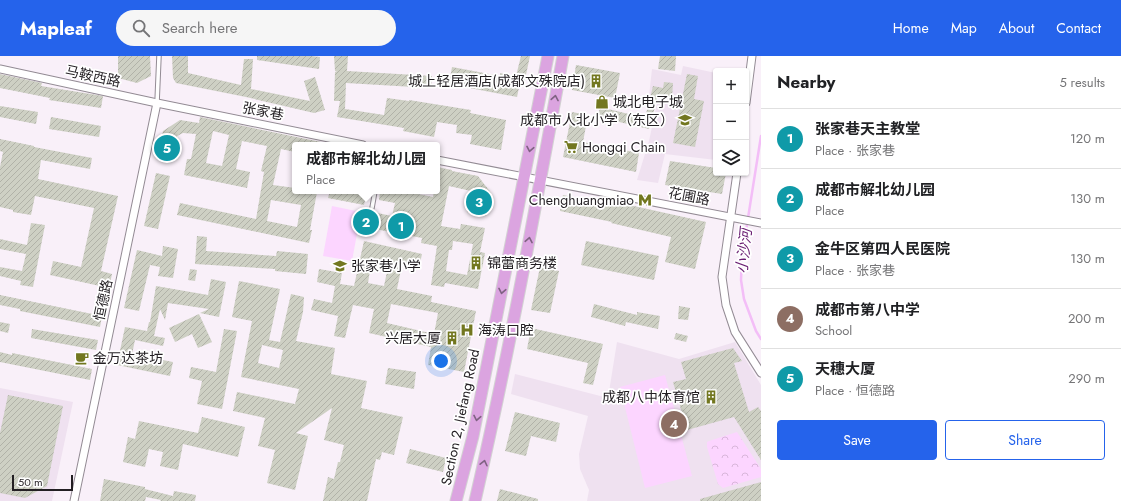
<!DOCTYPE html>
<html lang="en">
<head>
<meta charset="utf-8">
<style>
  :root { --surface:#fff; --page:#f6f6f6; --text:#202124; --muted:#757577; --line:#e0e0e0; --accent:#2563eb }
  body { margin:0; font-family:Jost,"Noto Sans SC",sans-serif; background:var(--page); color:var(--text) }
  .controls { position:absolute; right:12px; top:12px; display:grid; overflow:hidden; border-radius:4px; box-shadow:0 1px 3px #0004 }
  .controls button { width:36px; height:36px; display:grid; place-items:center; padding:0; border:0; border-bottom:1px solid var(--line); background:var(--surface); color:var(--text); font:20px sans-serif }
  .scale { position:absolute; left:12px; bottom:10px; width:61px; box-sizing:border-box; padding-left:4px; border:2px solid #231f23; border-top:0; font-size:11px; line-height:14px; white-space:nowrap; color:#231f23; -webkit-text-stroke:3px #fff; paint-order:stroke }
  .you { position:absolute; left:441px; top:305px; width:14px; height:14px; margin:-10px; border:3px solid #fff; border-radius:50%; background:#1a73e8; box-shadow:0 0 0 6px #1a73e833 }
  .badge { display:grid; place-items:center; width:26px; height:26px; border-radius:50%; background:var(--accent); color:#fff; font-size:13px; font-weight:700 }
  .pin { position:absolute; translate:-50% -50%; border:2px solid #fff; box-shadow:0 1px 4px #0006 }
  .popup { position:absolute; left:292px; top:86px; width:148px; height:52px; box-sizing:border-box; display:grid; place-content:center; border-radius:4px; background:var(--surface); filter:drop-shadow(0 1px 3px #0005); font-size:13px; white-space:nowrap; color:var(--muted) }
  .popup b { font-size:15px; color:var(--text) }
  .popup::after { content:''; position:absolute; left:50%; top:100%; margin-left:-8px; border:8px solid transparent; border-top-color:var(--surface) }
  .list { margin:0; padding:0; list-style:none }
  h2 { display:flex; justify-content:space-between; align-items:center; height:52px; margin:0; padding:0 16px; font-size:17px }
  h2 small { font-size:13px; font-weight:400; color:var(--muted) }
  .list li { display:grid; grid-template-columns:26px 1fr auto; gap:12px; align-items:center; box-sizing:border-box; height:60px; padding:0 16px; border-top:1px solid var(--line) }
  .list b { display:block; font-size:15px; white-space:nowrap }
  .list p { margin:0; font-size:13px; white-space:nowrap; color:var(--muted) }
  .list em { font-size:13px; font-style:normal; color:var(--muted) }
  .actions { display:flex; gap:8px; padding:12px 16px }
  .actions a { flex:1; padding:9px 0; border:1px solid var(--accent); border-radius:4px; text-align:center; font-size:14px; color:var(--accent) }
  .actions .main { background:var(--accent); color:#fff }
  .icon { flex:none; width:22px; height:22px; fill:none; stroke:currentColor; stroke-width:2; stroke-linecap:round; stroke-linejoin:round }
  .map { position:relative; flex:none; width:761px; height:445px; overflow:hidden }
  header { display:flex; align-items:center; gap:24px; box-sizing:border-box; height:56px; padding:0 20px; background:var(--accent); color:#fff }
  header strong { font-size:19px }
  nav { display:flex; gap:22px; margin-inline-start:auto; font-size:14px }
  .search { width:280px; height:36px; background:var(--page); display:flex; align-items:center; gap:10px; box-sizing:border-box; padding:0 14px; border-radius:22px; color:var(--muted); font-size:15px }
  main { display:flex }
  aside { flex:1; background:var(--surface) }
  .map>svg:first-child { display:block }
</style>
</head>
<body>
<header>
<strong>Mapleaf</strong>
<div class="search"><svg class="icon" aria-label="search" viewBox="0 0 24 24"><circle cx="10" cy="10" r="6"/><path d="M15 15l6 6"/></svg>Search here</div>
<nav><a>Home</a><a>Map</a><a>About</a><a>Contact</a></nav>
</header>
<main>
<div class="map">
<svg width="761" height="445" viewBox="0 0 761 445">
  <defs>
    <pattern id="park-crowns" width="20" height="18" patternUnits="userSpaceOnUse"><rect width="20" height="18" fill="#fcd5ff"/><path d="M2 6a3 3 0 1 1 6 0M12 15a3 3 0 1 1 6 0" fill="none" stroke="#d8b6da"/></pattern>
    <pattern id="building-hatch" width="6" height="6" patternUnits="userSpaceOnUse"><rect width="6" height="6" fill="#ced0c4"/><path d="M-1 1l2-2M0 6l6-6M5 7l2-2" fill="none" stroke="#b1b2a8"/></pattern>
  </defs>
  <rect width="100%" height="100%" fill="#f9f0f9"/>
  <g fill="#efe1f0">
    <polygon points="683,10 716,17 715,24 716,24 716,104 665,98 658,127 637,124 649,85 658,43 649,40 652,13 681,19"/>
    <polygon points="617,286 679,303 735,286 761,329 761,445 587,445 589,434 580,413 579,398 588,360 511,338 515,318 608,342"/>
    <polygon points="0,332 73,346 52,445 0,445"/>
  </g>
  <polygon fill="url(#park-crowns)" points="737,376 761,413 761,421 723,432 718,428 707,391 707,386 709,385"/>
  <g fill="#fcd5ff">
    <polygon points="332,150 361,156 352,205 323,200"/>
    <polygon points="665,319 692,420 645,432 620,331"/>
  </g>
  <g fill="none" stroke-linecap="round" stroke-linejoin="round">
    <polyline stroke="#f3bef7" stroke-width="2.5" points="761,80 742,200 741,224 744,243 756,275 761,283"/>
  </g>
  <g fill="url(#building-hatch)" fill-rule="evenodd">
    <polygon points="118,0 150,0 151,20 137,27 118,22"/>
    <polygon points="172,0 188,0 188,17 241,29 244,3 253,3 251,33 310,45 304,25 315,21 325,54 314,57 246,41 176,27 173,22"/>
    <polygon points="257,0 312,0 320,1 319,13 257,4"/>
    <polygon points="334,0 348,0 347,15 432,20 431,32 346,27 345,53 384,59 387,42 409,45 409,44 471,54 470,57 506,64 501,94 470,88 472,79 456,77 457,69 437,66 434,81 403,75 404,72 337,61 340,45 334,45 335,16 337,15 335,15"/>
    <polygon points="521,0 530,0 524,28 520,27 517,41 449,28 452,11 500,20 500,17 516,20"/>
    <polygon points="660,0 676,0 675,15 658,13"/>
    <polygon points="576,9 620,17 615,42 572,34"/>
    <polygon points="0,18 42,27 41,30 103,40 101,52 49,44 50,42 0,32"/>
    <polygon points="687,18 698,20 694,43 704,45 695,91 673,87"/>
    <polygon points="664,26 673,27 672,42 658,40 649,73 598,61 600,51 645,62 653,30 663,32"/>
    <polygon points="0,50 38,56 36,68 0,61"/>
    <polygon points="572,56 588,59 583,86 639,97 636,116 563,101"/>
    <polygon points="51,61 101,70 99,81 49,73"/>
    <path d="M 200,61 L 321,86 L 321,89 L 295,89 L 295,96 L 281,93 L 273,129 L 295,132 L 295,135 L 317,136 L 310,174 L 312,174 L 309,187 L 177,159 L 180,147 L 256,163 L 264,116 L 261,115 L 267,90 L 242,85 L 236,113 L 250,116 L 247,132 L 184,119 L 187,103 L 191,103 L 196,78 L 183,77 L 177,80 L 172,106 L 157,103 L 163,75 L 180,64 L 199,67 ZM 213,75 L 229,79 L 222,110 L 206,107 ZM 271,144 L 301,149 L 297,171 L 267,165 Z"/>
    <polygon points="0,83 34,90 34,91 92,102 90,113 41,104 38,123 118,140 101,215 112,218 109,232 50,219 53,205 81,211 94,152 35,140 31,159 13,156 13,154 0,151 0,111 3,96 0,95"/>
    <polygon points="670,105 716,112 716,117 726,117 722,138 665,129"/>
    <path d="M 437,111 L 452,114 L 452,115 L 478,120 L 491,137 L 486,160 L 467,156 L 471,135 L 449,130 L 441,170 L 460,173 L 461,168 L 485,172 L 480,196 L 485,197 L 478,233 L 445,227 L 444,231 L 431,229 L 437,190 L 421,187 L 422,182 L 370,172 L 369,177 L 359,175 L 363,154 L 392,160 L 395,147 L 379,144 L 380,135 L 403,135 L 433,141 L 434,135 L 437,135 ZM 453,185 L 473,188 L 467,219 L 446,215 L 449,194 L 452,194 Z"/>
    <polygon points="156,117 170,120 158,173 144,170"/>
    <polygon points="330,135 367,135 364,149 328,142"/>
    <polygon points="563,139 615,149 616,146 706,166 695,213 665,206 671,181 611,167 612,166 560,155"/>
    <polygon points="31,167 45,169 33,231 20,229 21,225 0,220 0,211 22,215 26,198 0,193 0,183 27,189"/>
    <polygon points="197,180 207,181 206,195 276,200 277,195 308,198 306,218 275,215 275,213 195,208"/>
    <path d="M 364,185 L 422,198 L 419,212 L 402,209 L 397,233 L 432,240 L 431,246 L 476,255 L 464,316 L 428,309 L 431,291 L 369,277 L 374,253 L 353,249 L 345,282 L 334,280 L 338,260 L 311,254 L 314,243 L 332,247 L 335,230 L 317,226 L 319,213 L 342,217 L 340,228 L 354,230 ZM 372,202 L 389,206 L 384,230 L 368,227 ZM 391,248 L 438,257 L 434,278 L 387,267 Z"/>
    <polygon points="586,185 659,200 654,224 581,209"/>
    <polygon points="163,190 178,193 173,222 158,220 160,211 150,209 139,255 124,252 137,194 162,200"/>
    <polygon points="540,211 559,215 550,257 531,254"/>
    <polygon points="190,213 197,214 195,225 188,224"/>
    <polygon points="211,223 226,226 219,261 200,257 209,253 168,247 165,264 160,253 154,280 165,282 163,290 135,284 132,298 173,306 170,320 117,309 125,271 147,275 149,266 150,266 156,230 208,239"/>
    <path d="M 239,225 L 280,233 L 269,284 L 280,286 L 291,238 L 304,241 L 303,256 L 296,285 L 335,292 L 331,318 L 367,325 L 361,352 L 403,361 L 394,399 L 382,396 L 380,404 L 376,403 L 367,445 L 323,445 L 328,421 L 334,423 L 338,406 L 340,406 L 344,389 L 324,384 L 332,352 L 296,377 L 308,380 L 295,434 L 267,427 L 275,394 L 258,390 L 265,362 L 233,355 L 237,336 L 295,348 L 299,333 L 241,321 L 252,265 L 232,261 ZM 262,289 L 283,294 L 279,312 L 258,307 Z"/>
    <polygon points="0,239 102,260 100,271 20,255 20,253 0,249"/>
    <polygon points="594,248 637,259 637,256 660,260 658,273 626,266 625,270 591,261"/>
    <polygon points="679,250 690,252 688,264 678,263"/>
    <polygon points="199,258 212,286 198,292 192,278 175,286 169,272"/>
    <polygon points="0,266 10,268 8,277 0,275"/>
    <polygon points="531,272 603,288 593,329 583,327 588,307 527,293"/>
    <polygon points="32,273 98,284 96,294 31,282"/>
    <polygon points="224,273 237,275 222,353 197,348 202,325 189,322 191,311 216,316"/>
    <polygon points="676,277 688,280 686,286 674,283"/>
    <polygon points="733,292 742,305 734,307 749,356 758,351 761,355 761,404 734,361 687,374 673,326 686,323 681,306"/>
    <polygon points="0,296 12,299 12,297 92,313 90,324 0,306"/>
    <polygon points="388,312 416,316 414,333 385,328"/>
    <polygon points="8,339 63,350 47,430 25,442 0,437 0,377"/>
    <polygon points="515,356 560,367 556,386 531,380 526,400 505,395"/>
    <polygon points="202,361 245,371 238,401 183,388 178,414 160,410 163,396 149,393 145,411 123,406 128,381 135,383 139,365 198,377"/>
    <polygon points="410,393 446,402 443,416 406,407"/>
    <polygon points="104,423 145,431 145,433 173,440 174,435 196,439 195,445 160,445 161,444 146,441 145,445 100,445"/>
    <polygon points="761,426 761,445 700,445 700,443"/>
    <polygon points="500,433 538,443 538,445 497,445"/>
  </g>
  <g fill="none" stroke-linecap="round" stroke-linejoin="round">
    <g stroke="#938b94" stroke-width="5.5">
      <g id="lane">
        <polyline points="157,47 159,0"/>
        <polyline points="372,152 375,135"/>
      </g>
    </g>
    <g stroke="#938b94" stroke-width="9">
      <g id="street">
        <polyline points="0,13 157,47 363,89"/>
        <polyline points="746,47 752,0"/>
        <polyline points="437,104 761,167"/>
        <polyline points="737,117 722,221 726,249 735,276 761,317"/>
        <polyline points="74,445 157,47"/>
      </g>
    </g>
    <g stroke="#d3d2d3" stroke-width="13">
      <g id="primary">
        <polyline points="456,445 473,380 548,0"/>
        <path d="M 475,445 C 509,298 536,149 563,0"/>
      </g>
    </g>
    <use href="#lane" stroke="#fff" stroke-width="3.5"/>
    <use href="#street" stroke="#fff" stroke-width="7"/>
    <use href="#primary" stroke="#dba4e0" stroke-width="11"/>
  </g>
  <defs><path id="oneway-chevron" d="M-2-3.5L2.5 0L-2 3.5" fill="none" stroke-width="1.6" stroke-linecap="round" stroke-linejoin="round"/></defs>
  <g stroke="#7f6282">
    <use href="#oneway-chevron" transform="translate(555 42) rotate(-80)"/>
    <use href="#oneway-chevron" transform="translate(530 93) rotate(101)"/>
    <use href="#oneway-chevron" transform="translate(529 184) rotate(-79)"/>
    <use href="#oneway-chevron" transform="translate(502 235) rotate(101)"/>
    <use href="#oneway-chevron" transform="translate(477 362) rotate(101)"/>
    <use href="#oneway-chevron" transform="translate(484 407) rotate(-77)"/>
  </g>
  <defs>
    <g id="building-bare" transform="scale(1.08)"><path d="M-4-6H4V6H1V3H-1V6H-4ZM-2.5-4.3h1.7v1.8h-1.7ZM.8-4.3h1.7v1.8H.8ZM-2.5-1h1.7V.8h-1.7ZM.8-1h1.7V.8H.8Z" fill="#72771f" stroke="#fff" stroke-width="2.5" paint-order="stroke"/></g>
    <g id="shop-bare" transform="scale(1.08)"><path d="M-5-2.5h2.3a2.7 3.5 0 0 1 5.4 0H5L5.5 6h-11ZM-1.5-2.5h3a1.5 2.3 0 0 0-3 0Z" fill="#72771f" stroke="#fff" stroke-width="2.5" paint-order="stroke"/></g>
    <g id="school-bare" transform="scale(1.08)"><path d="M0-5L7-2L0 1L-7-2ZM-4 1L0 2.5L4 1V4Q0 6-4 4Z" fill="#72771f" stroke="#fff" stroke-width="2.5" paint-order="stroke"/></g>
    <g id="supermarket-bare" transform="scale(1.08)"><path d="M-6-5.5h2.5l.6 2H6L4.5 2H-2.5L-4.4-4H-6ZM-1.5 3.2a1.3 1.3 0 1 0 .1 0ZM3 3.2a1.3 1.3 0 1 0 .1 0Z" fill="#72771f" stroke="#fff" stroke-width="2.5" paint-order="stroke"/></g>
    <g id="metro-bare" transform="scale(1.08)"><path d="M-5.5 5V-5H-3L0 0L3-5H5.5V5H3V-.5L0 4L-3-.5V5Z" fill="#72771f" stroke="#fff" stroke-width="2.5" paint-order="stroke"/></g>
    <g id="hospital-bare" transform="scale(1.08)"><path d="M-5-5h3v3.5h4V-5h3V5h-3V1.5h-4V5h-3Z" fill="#72771f" stroke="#fff" stroke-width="2.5" paint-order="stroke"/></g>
    <g id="cafe-bare" transform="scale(1.08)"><path d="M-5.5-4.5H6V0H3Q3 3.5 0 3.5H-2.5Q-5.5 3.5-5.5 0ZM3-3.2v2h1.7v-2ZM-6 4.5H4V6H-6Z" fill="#72771f" stroke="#fff" stroke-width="2.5" paint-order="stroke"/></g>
  </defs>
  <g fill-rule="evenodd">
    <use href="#building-bare" x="596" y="25"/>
    <use href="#shop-bare" x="602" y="46"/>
    <use href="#school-bare" x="685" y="64"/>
    <use href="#supermarket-bare" x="571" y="91"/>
    <use href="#metro-bare" x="645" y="144"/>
    <use href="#building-bare" x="476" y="207"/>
    <use href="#school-bare" x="340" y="210"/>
    <use href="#hospital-bare" x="467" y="274"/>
    <use href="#building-bare" x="452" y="282"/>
    <use href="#cafe-bare" x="82" y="302"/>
    <use href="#building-bare" x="711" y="341"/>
  </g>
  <g text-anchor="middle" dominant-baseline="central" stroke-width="3.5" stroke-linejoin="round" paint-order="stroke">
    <g font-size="14" fill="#231f23" stroke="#fff">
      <text transform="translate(93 20) rotate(12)">马鞍西路</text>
      <text transform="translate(263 55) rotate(11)">张家巷</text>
      <text transform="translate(689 140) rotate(11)">花圃路</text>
      <text transform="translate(103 244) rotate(-78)">恒德路</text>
      <text transform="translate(460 361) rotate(-78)">Section 2, Jiefang Road</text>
    </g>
    <g font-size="14" fill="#231f23" stroke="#fff" text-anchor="start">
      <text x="585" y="25" text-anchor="end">城上轻居酒店(成都文殊院店)</text>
      <text x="613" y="46">城北电子城</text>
      <text x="674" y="64" text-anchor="end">成都市人北小学（东区）</text>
      <text x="582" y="91">Hongqi Chain</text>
      <text x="634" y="144" text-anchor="end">Chenghuangmiao</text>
      <text x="487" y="207">锦蕾商务楼</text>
      <text x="351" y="210">张家巷小学</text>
      <text x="478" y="274">海涛口腔</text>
      <text x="441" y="282" text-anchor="end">兴居大厦</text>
      <text x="93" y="302">金万达茶坊</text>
      <text x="700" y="341" text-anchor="end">成都八中体育馆</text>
    </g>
    <g font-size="15" font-style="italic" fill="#6a1e72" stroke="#fff">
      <text transform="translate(744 195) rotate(-84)">小沙河</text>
    </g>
  </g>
</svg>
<div class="controls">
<button>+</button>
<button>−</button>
<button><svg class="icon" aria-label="layers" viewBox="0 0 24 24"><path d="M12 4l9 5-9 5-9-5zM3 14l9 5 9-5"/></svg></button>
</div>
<div class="scale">50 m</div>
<div class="you"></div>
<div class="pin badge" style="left:401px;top:170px;background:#0f9aa8">1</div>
<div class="pin badge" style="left:366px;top:166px;background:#0f9aa8">2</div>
<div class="popup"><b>成都市解北幼儿园</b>Place</div>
<div class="pin badge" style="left:479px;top:146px;background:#0f9aa8">3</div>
<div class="pin badge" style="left:674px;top:368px;background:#8d6e63">4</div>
<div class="pin badge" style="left:167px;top:92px;background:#0f9aa8">5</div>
</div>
<aside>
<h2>Nearby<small>5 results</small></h2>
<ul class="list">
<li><span class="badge" style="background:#0f9aa8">1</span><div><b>张家巷天主教堂</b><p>Place · 张家巷</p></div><em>120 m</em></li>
<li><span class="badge" style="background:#0f9aa8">2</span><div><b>成都市解北幼儿园</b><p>Place</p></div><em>130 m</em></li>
<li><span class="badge" style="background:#0f9aa8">3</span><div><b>金牛区第四人民医院</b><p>Place · 张家巷</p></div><em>130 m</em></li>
<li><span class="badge" style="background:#8d6e63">4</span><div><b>成都市第八中学</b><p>School</p></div><em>200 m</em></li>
<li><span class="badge" style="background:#0f9aa8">5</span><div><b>天穗大厦</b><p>Place · 恒德路</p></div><em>290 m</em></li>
</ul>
<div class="actions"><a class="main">Save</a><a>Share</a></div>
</aside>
</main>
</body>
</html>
